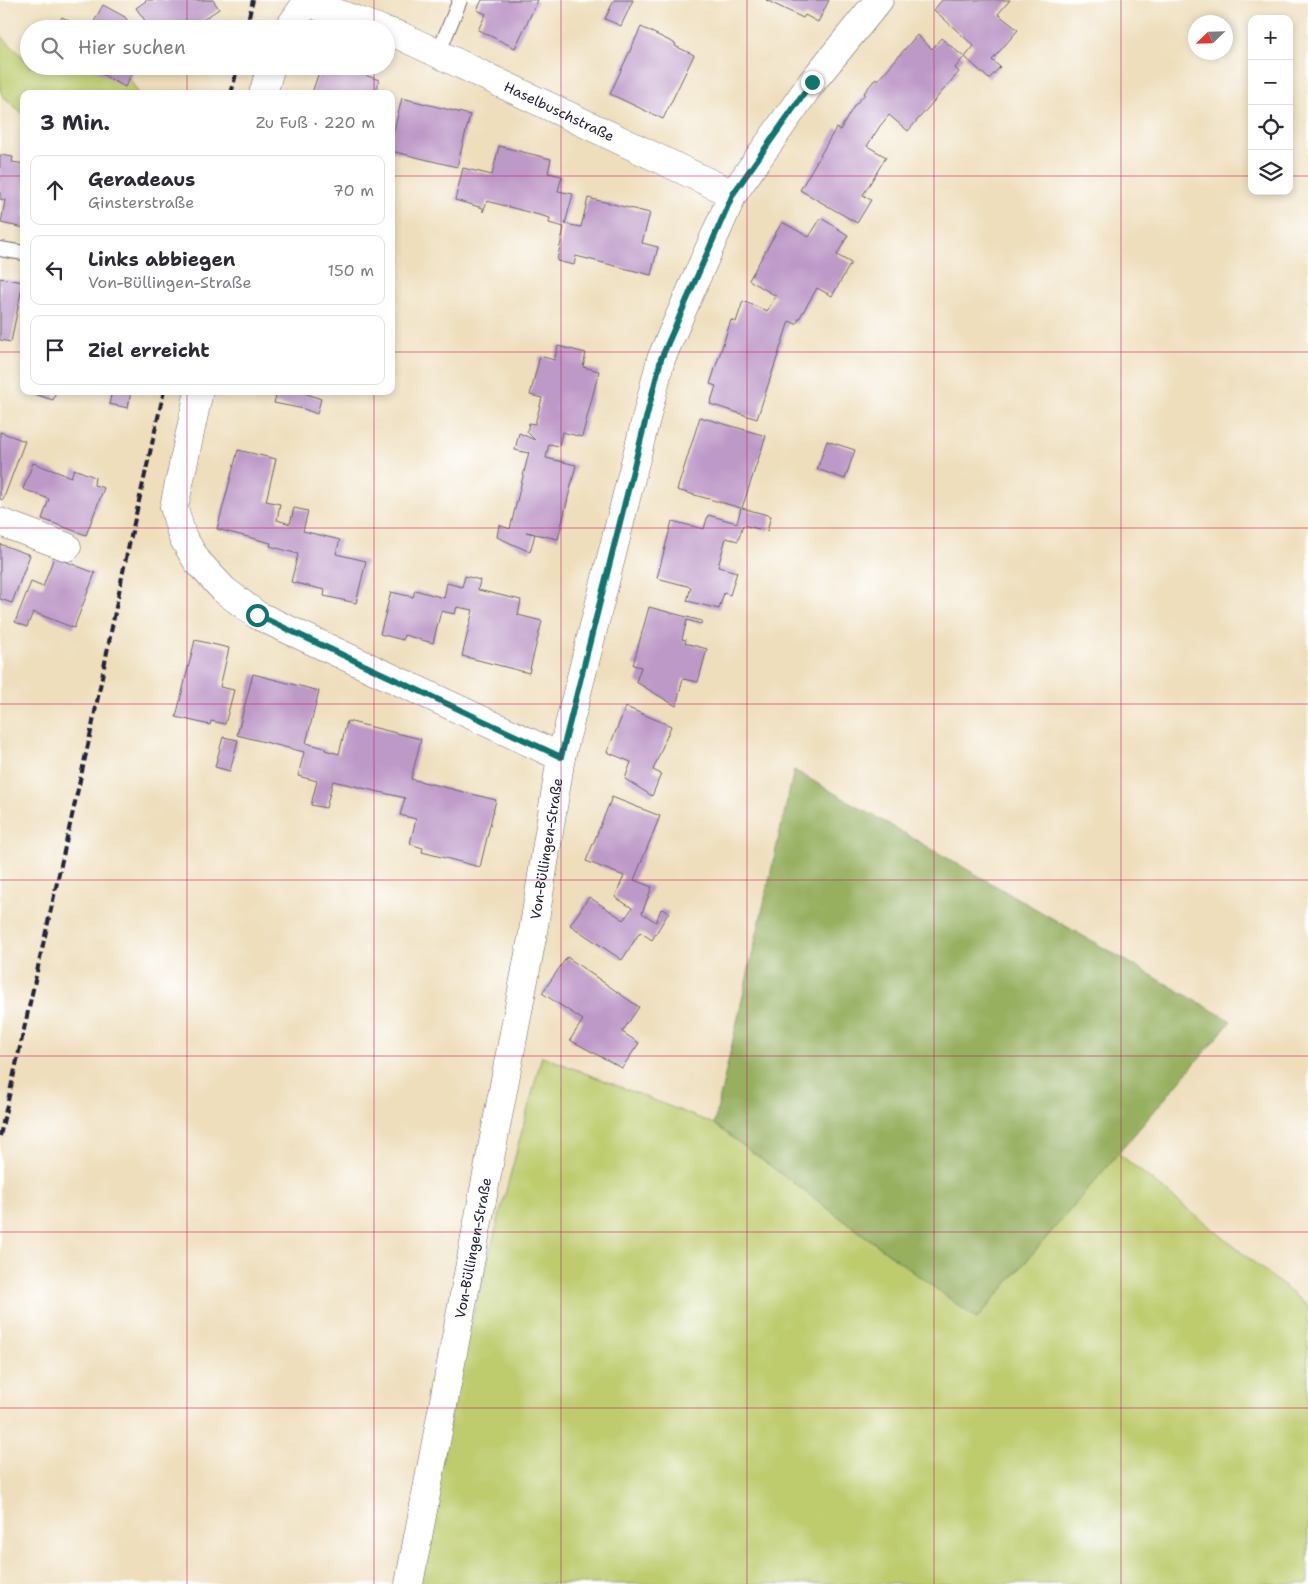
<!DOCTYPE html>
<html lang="de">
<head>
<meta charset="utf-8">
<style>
  :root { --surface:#fff; --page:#f2f2f3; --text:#2b2b33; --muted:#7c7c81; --line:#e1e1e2 }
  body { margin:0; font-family:"Shantell Sans",sans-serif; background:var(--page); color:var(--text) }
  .controls { position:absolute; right:15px; top:15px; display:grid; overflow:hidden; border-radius:10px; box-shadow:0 2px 8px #0003 }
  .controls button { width:45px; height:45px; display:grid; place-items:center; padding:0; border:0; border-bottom:1px solid var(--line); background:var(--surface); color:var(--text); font:25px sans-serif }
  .compass { position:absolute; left:1188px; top:15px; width:45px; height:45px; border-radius:50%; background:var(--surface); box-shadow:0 2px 8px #0003; rotate:247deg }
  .stop { position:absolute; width:15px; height:15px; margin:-11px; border:4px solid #0f766e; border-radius:50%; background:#fff }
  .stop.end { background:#0f766e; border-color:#fff; box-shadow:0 1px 5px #0008 }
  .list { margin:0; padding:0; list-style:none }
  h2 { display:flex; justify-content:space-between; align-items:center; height:65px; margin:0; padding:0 20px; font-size:21px }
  h2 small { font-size:16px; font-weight:400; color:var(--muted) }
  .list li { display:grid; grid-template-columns:32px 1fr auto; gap:15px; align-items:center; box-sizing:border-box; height:70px; margin:0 10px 10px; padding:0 10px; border:1px solid var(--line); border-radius:10px }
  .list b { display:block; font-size:19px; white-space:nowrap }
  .list p { margin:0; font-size:16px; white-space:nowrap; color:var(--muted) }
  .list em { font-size:16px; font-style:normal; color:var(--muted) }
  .icon { flex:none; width:28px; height:28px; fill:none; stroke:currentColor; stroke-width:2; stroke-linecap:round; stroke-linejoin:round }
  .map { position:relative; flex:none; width:1308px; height:1584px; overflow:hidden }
  .search { position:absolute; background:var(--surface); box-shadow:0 2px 8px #0003; left:20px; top:20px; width:375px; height:55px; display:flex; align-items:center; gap:12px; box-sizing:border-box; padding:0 18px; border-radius:28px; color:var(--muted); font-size:19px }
  .panel { position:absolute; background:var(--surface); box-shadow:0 2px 8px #0003; left:20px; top:90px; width:375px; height:305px; border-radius:10px }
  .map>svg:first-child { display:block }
</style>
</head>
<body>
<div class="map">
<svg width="1308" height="1584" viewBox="0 0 1308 1584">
  <rect width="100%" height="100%" fill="#fff"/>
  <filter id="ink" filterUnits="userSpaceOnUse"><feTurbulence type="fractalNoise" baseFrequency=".02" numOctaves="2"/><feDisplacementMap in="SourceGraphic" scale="10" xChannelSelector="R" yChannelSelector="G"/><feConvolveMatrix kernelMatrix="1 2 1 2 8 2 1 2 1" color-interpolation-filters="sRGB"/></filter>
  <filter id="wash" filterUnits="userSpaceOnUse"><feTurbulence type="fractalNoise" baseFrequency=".0096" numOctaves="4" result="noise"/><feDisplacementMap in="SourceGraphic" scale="20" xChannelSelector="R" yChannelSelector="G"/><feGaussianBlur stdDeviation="1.12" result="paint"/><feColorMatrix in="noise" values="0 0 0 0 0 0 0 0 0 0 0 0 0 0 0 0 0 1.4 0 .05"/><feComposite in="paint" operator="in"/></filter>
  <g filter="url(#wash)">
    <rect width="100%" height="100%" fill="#eedebc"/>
    <g fill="#becc6e" stroke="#707754">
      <polygon points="0,35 25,59 29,60 29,66 53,68 108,66 125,71 139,94 24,94 24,115 2,95 0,91"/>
      <polygon points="542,1056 714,1124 977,1319 1118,1153 1308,1306 1308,1584 417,1584 466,1341"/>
    </g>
    <polygon fill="#96b061" stroke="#5c694e" points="794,770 1231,1021 977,1319 714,1124"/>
    <g id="blocks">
      <g fill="#bd99c7">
        <polygon points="145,0 213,0 219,9 189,29 151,29 136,8 146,1"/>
        <polygon points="482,0 538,0 515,48 478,30 486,14 477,10"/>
        <polygon points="614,0 633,0 621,26 605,19"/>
        <polygon points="766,0 829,0 818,22 805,15 803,18"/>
        <polygon points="942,0 1010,0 998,14 1018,30 992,60 1000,67 989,79 965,57 974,46 934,10"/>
        <polygon points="103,5 125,17 133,29 90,29"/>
        <polygon points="62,17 84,29 56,29"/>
        <polygon points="641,27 676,44 675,46 694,55 663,119 610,94"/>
        <polygon points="917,35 932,49 941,38 964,57 955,68 959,72 908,131 889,115 880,126 867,146 886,157 863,195 871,200 857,223 800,190 836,128 840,130 854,106 865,94 864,93 876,78 878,80"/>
        <polygon points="87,66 136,66 125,87"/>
        <polygon points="321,66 339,66 379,80 375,94 312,93"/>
        <polygon points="402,98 470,115 457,167 391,151 391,134 393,134"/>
        <polygon points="499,146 551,159 548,173 562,176 558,191 573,194 565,224 581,227 588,198 650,213 642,243 658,247 651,275 576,256 574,265 557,261 564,227 549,223 550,218 487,201 483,212 483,208 455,200 463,168 492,175"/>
        <polygon points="0,155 13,157 12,162 24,164 24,228 1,223 5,200 0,199"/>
        <polygon points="821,218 848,235 837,255 851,263 832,296 817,288 796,324 789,321 757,419 710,404 716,386 710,384 731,320 736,322 743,301 767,311 776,296 749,280 782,222 809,237"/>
        <polygon points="0,278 23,282 11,342 0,340"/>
        <polygon points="558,346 586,353 583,367 599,371 582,437 562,432 559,446 549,444 546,458 576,465 558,539 526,532 535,534 530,552 497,537 499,525 510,529 529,452 528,453 515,450 519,433 535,440 527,432 529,423 535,424 542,398 530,395 540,356 554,360"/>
        <polygon points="25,391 56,391 53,400"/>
        <polygon points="112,391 131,391 128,408 109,404"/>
        <polygon points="277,391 299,391 321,399 317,414 304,409 274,403"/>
        <polygon points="700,417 766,436 742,508 771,516 767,531 743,525 738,541 726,538 718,567 737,572 730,595 724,593 719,609 687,601 691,587 657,578 672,521 704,529 708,515 737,523 741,508 677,490"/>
        <polygon points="0,432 25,441 3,500 0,499"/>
        <polygon points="827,441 855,450 845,479 817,469"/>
        <polygon points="238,450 276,459 266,501 280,504 277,520 290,524 294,508 308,511 303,531 340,540 336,554 366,561 356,603 324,596 325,590 291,582 298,554 270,546 271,543 217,529"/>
        <polygon points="33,463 71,477 74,469 95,477 94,485 104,488 86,535 42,519 49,499 23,489"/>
        <polygon points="0,544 30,555 12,603 0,599"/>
        <polygon points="54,557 95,573 74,628 33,612 27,627 15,622 31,582 43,587"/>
        <polygon points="465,576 480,580 478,590 521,600 518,615 542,621 529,673 462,656 473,610 457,607 455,614 441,611 433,643 404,635 403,640 380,634 391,592 413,597 415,590 444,598 447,583 462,587"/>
        <polygon points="649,607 702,621 701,624 687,620 682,639 686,640 685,643 707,649 698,682 683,679 676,706 636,682 641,667 633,665"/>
        <polygon points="195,640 229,648 220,687 234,690 225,724 211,721 210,725 176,717"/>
        <polygon points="253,674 319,691 306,743 325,748 325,750 339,754 347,721 421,739 411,779 496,800 480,867 422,852 423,848 410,844 416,819 400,815 405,798 333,781 326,808 311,805 317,781 298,776 304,752 237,735"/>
        <polygon points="626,707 671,726 653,770 661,774 652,796 625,779 631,762 607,752"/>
        <polygon points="223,737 238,740 230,771 215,767"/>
        <polygon points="612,797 660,816 634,880 652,887 642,913 656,922 661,909 669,912 652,940 640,932 622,960 570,925 589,897 624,920 632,908 615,897 624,876 586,861"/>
        <polygon points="567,957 639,1007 622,1032 639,1043 622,1068 570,1040 583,1020 542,993"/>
      </g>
    </g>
  </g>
  <g filter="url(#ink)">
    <use href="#blocks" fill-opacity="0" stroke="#696468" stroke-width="1"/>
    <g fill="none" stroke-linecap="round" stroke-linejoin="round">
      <g stroke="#696468" stroke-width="16">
        <g id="lane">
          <polyline points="438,54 460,0"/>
          <polyline points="0,249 24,253"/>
        </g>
      </g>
      <g stroke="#696468" stroke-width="29">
        <g id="street">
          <polyline points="288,29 307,2 380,29"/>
          <path id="s1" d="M 386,31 L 401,36 L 733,194"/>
          <polyline points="263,94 271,66"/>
          <polyline points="199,391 174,507 182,536 197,561 224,590 257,615 561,757"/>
          <polyline points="0,522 67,547"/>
          <path id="s2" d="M 409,1584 L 532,938 L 561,757 L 661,359 L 733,194 L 812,82 L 879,0"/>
        </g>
      </g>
      <use href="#lane" stroke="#fff" stroke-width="14"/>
      <use href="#street" stroke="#fff" stroke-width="28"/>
      <g stroke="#22223b" stroke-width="4" stroke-dasharray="8 4" stroke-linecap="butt">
        <polyline points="246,29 253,0"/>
        <polyline points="231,94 238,66"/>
        <polyline points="0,1136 92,727 124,567 164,391"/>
      </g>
    </g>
  </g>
  <g fill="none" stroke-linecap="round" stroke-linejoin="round" filter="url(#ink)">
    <polyline stroke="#0f766e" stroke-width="6" points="257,615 561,757 661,359 733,194 812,82"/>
  </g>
  <path fill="none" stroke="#c2185b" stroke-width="1" stroke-opacity="0.55" d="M 187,0 L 187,29M 374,0 L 374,29M 561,0 L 561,1584M 747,0 L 747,1584M 934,0 L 934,1584M 1121,0 L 1121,1584M 187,66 L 187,94M 374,66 L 374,94M 0,176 L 24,176M 391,176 L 1252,176M 1289,176 L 1308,176M 0,352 L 24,352M 391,352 L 1308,352M 187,391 L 187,1584M 374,391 L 374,1584M 0,528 L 1308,528M 0,704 L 1308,704M 0,880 L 1308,880M 0,1056 L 1308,1056M 0,1232 L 1308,1232M 0,1408 L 1308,1408"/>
  <g text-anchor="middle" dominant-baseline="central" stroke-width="4" stroke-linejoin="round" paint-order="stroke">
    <g font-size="14" fill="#22223b" stroke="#fff">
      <text stroke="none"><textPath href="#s1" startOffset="191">Haselbuschstraße</textPath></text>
      <text stroke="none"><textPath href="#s2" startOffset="748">Von-Büllingen-Straße</textPath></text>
      <text stroke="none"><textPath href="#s2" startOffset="342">Von-Büllingen-Straße</textPath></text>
    </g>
  </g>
</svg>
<div class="controls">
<button>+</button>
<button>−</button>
<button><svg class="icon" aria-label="locate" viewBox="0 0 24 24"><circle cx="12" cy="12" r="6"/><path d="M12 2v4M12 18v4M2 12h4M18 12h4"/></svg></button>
<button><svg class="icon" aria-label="layers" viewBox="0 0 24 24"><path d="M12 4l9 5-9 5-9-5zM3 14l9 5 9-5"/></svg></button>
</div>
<svg class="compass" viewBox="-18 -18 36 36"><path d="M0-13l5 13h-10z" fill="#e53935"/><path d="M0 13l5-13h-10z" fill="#7c7c81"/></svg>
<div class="stop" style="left:257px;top:615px"></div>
<div class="stop end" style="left:812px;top:82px"></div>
<div class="search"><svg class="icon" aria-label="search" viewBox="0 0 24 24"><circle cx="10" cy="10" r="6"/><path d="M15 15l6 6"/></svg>Hier suchen</div>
<section class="panel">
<h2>3 Min.<small>Zu Fuß · 220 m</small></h2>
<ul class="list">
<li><svg class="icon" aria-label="ahead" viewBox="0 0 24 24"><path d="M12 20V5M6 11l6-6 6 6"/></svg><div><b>Geradeaus</b><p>Ginsterstraße</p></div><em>70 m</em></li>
<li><svg class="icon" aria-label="left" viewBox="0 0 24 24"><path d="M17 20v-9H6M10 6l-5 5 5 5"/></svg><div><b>Links abbiegen</b><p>Von-Büllingen-Straße</p></div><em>150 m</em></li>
<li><svg class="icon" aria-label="arrive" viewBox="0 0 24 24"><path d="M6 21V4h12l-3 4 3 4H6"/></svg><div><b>Ziel erreicht</b></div></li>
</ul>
</section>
</div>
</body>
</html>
